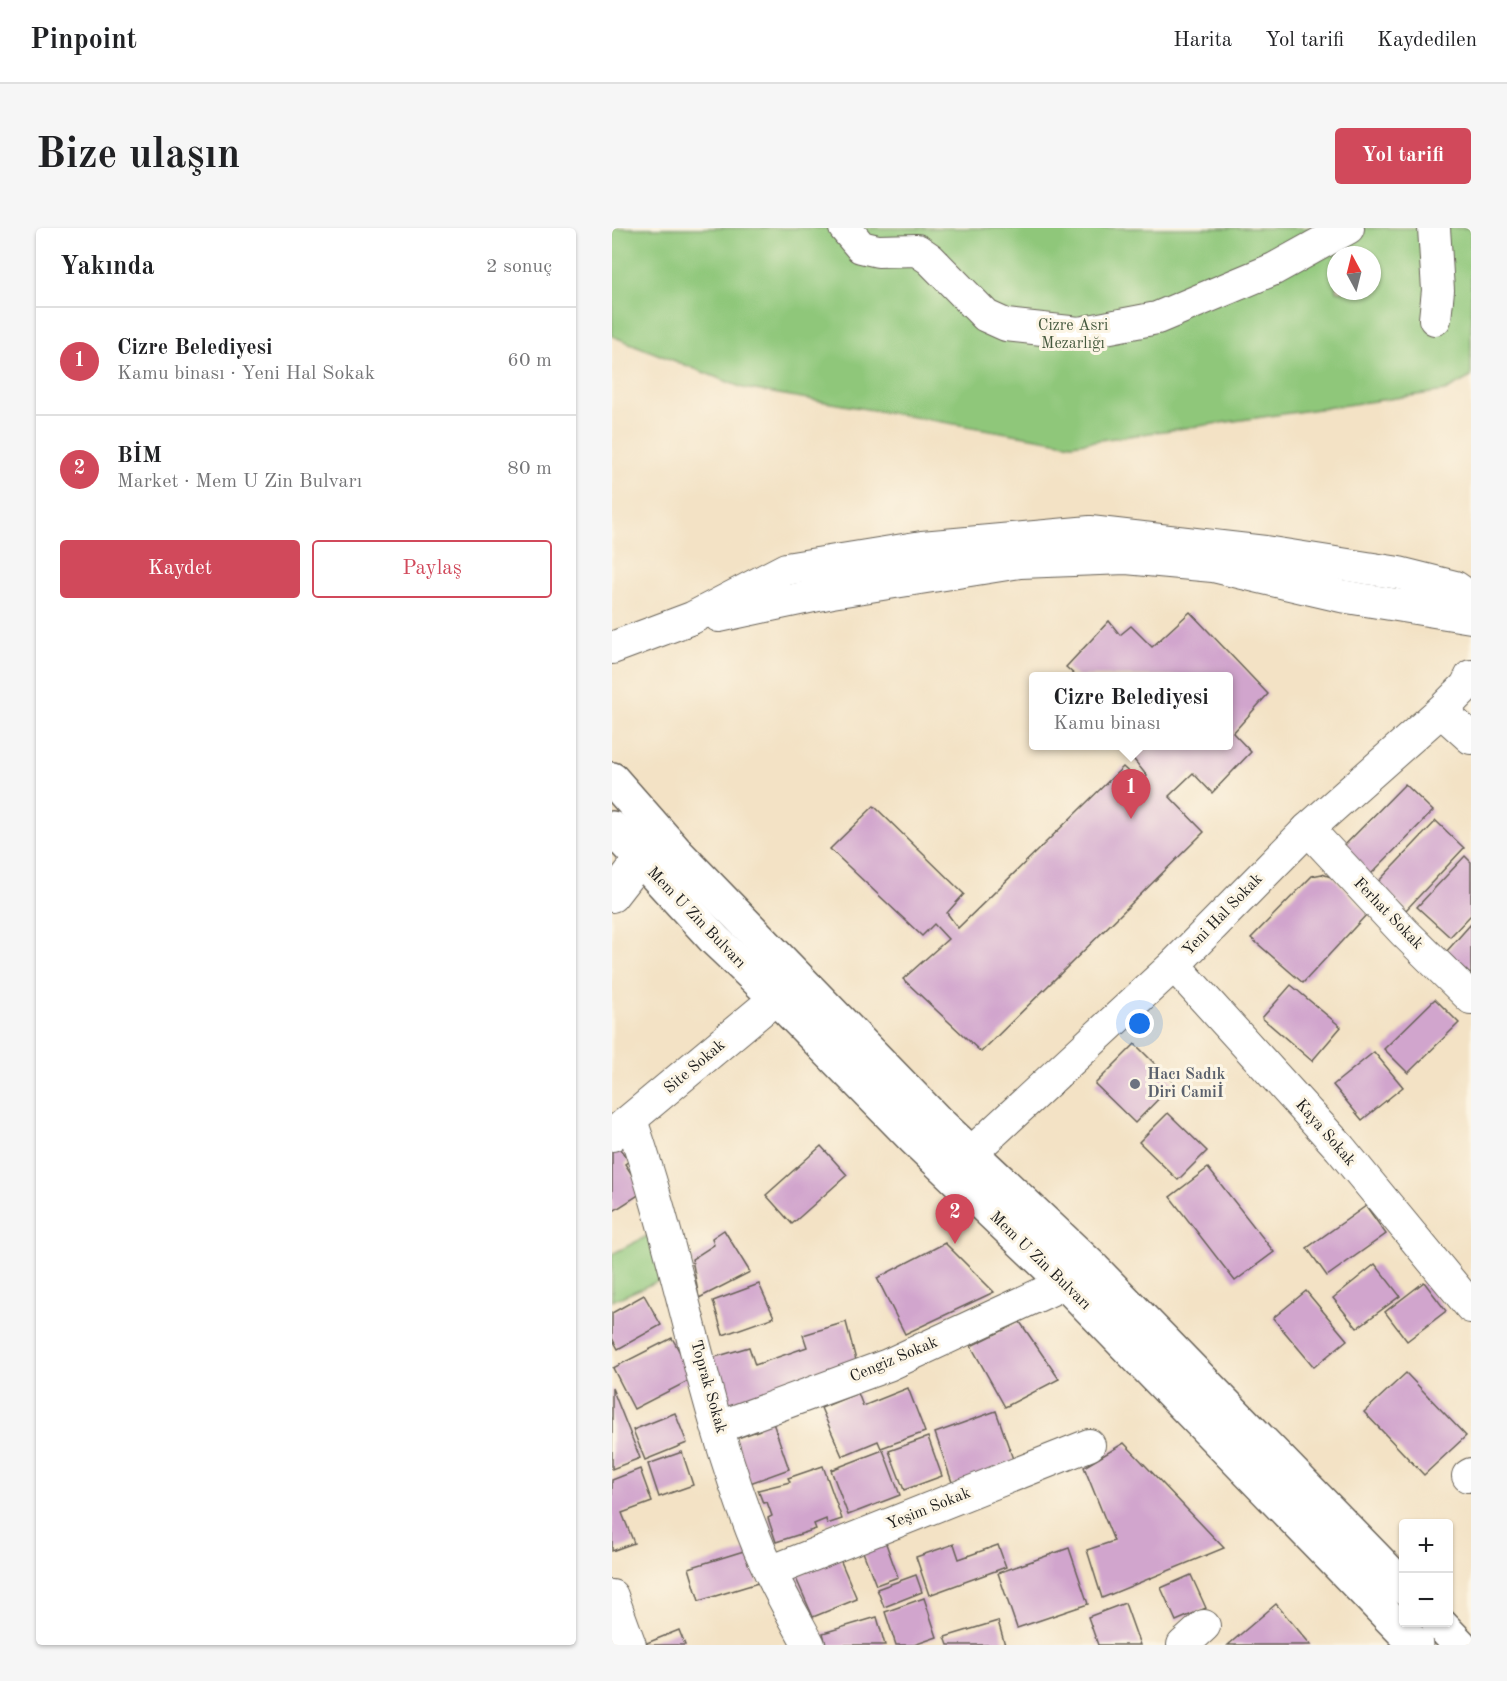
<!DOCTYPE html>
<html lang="tr">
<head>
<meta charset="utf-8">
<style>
  :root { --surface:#fff; --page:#f6f6f6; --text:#202124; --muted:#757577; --line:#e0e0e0; --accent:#d1495b }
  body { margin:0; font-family:"Old Standard TT",serif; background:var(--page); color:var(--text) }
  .controls { position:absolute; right:18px; bottom:18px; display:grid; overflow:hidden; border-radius:6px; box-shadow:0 2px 4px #0004 }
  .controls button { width:54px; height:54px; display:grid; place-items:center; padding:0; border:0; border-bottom:2px solid var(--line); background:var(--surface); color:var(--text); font:30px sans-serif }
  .compass { position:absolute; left:715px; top:18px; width:54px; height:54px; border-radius:50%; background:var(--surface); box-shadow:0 2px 4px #0004; rotate:353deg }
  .you { position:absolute; left:528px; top:796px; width:21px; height:21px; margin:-15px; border:4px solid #fff; border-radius:50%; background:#1a73e8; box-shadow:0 0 0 9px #1a73e833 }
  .badge { display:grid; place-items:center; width:39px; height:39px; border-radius:50%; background:var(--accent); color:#fff; font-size:20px; font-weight:700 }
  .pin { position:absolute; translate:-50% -50px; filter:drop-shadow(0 2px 3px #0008) }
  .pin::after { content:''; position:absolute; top:32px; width:21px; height:18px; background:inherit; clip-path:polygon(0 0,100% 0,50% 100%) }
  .popup { position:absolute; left:417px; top:444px; width:204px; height:78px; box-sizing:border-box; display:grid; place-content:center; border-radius:6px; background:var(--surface); filter:drop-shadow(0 2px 4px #0005); font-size:20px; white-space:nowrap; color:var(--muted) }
  .popup b { font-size:22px; color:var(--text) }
  .popup::after { content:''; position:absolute; left:50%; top:100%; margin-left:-12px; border:12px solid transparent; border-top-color:var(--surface) }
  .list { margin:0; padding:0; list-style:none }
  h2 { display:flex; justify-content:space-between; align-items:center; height:78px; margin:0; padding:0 24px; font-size:26px }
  h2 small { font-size:20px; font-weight:400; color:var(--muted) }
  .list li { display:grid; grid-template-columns:39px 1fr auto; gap:18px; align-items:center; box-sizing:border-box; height:108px; padding:0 24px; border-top:2px solid var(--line) }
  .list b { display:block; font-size:22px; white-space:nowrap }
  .list p { margin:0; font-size:20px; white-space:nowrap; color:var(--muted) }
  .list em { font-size:20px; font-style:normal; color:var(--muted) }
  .actions { display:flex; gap:12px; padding:18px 24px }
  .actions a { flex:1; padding:14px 0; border:2px solid var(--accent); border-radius:6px; text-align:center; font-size:21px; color:var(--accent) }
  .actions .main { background:var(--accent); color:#fff }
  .map { position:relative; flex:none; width:859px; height:1417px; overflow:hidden; border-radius:6px }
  header { display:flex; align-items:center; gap:36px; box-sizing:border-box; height:84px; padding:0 30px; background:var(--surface); border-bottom:2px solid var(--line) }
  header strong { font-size:28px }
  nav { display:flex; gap:33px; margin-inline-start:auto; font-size:21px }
  .intro { display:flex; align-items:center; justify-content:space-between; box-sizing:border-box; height:144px; padding:0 36px }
  h1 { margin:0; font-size:42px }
  .button { padding:15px 27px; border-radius:6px; background:var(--accent); color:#fff; font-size:21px; font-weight:700 }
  main { display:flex; gap:36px; padding:0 36px }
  aside { flex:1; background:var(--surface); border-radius:6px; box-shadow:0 2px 4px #0004 }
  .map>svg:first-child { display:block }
</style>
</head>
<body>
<header>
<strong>Pinpoint</strong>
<nav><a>Harita</a><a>Yol tarifi</a><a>Kaydedilen</a></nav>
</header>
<div class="intro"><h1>Bize ulaşın</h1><a class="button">Yol tarifi</a></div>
<main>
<aside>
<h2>Yakında<small>2 sonuç</small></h2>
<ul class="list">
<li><span class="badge">1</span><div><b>Cizre Belediyesi</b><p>Kamu binası · Yeni Hal Sokak</p></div><em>60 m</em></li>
<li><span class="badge">2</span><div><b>BİM</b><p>Market · Mem U Zin Bulvarı</p></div><em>80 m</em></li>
</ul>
<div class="actions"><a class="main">Kaydet</a><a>Paylaş</a></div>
</aside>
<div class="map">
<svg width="859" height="1417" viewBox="0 0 859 1417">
  <rect width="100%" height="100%" fill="#fcf5e5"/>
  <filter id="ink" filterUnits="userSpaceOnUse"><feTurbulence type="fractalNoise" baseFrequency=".0167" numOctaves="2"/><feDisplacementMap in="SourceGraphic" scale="12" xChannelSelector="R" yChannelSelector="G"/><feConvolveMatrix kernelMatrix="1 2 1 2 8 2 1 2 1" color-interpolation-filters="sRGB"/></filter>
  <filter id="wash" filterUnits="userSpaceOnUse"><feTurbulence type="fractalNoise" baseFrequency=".008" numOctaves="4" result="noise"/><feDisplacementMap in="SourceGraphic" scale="24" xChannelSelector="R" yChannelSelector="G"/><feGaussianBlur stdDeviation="1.35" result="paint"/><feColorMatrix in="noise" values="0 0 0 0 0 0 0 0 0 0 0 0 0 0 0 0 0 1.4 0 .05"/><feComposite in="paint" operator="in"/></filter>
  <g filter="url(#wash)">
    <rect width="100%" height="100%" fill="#f3e2c5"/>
    <g fill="#8fc77a" stroke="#56724b" stroke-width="1.5" fill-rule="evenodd">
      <path d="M 0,0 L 859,0 L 859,149 L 833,163 L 460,216 L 131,160 L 0,108 ZM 724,27 L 760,27 L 760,63 L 724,63 Z"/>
      <polygon points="43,1004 58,1048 0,1073 0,1026"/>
    </g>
    <g id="blocks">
      <g fill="#d1a5cd">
        <polygon points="578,384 656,466 621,505 639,524 600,565 581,545 557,568 592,604 369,824 291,751 336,711 322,696 310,708 218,621 262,578 352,666 335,685 346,700 511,539 529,556 535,548 511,518 616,518 616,448 464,448 454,439 497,393 508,407 519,398 540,419"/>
        <polygon points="793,556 821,583 757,648 729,621"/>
        <polygon points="824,593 852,620 794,682 765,655"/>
        <polygon points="853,628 859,634 859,687 838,709 805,679"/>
        <polygon points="710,646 722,650 755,686 691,755 639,710 700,648"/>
        <polygon points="859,696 859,747 834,724"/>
        <polygon points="679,757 729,799 700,833 650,790"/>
        <polygon points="823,771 847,795 796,845 772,821"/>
        <polygon points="523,816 562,855 523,895 483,856"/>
        <polygon points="762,824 791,859 750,892 721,857"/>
        <polygon points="556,885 595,923 566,952 527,914"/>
        <polygon points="5,917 17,933 13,936 22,950 36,961 0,984 0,920"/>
        <polygon points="209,918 235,947 180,996 154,967"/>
        <polygon points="596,940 662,1024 623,1053 558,969"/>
        <polygon points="754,978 774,1006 715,1048 695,1020"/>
        <polygon points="112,1002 138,1044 87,1070 80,1031 102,1017 100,1010"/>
        <polygon points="333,1015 382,1064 293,1106 265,1050"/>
        <polygon points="763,1036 788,1068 745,1100 721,1070"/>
        <polygon points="812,1054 834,1083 795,1113 773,1084"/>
        <polygon points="147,1056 162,1089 111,1107 101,1073"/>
        <polygon points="694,1063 735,1112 702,1139 661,1090"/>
        <polygon points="32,1067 49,1097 6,1121 0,1110 0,1085"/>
        <polygon points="234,1094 245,1136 110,1184 93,1132 137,1119 143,1137 195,1119 191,1107"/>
        <polygon points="408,1094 447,1151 393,1179 359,1118"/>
        <polygon points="60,1110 82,1150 22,1181 1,1140"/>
        <polygon points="794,1145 854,1208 812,1247 752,1184"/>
        <polygon points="0,1160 28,1230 0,1241"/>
        <polygon points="296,1160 313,1204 269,1220 266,1213 230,1228 209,1180 246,1165 251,1178"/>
        <polygon points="384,1183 402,1234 341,1257 323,1205"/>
        <polygon points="63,1185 75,1215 33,1232 21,1202"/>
        <polygon points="158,1186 177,1241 138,1255 123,1211 148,1202 144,1190"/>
        <polygon points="316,1209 330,1248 292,1262 277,1223"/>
        <polygon points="512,1215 612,1320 490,1370 475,1322 502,1313 472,1239"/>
        <polygon points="271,1222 288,1267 236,1287 219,1242"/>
        <polygon points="70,1224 81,1257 47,1269 36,1236"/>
        <polygon points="211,1238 230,1291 215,1296 214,1291 202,1296 204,1301 164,1314 156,1290 160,1288 155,1274 151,1275 146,1262 178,1254 176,1250"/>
        <polygon points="28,1241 40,1274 10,1285 22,1315 0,1323 0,1252"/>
        <polygon points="272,1310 286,1349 264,1357 249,1319"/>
        <polygon points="342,1316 347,1331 386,1317 394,1339 317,1367 304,1329"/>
        <polygon points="457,1320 476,1376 405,1400 386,1345"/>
        <polygon points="135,1322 146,1355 87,1373 77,1340"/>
        <polygon points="227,1329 245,1371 201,1389 183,1348"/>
        <polygon points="304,1347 310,1364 272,1379 265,1361"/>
        <polygon points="579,1347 594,1380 564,1393 549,1360"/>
        <polygon points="312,1370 325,1409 302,1417 284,1417 273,1384"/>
        <polygon points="513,1375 528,1417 486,1417 476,1389"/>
        <polygon points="664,1376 699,1417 616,1417"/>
        <polygon points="265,1389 273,1417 214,1417 211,1405"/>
        <polygon points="386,1393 393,1417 336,1417 333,1409"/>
        <polygon points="67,1402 73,1417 30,1417"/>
      </g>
    </g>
  </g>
  <g filter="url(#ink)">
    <use href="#blocks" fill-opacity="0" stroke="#676157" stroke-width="1.5"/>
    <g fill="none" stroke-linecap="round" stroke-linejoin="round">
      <g stroke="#676157" stroke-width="34">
        <g id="minor">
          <polyline points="233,0 249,19 266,23 305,22 318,31 374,88 394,97 467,105 545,90 662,41 736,0"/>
          <polyline points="822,0 826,62 823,91"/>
          <polyline points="107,388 220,364 408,334 514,330 601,338 729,368 859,389"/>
          <polyline points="0,420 80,390 174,341 310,319 478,304 653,324 787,345 843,359 859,370"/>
          <polyline points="829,483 859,510"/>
          <polyline points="696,601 792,704 859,770"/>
          <polyline points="0,668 28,632"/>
          <polyline points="562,737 728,920 859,1079"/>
          <path d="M 19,892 C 68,1033 90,1182 147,1320 C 161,1353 180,1385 197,1417"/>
          <polyline points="0,907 164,770"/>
          <polyline points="359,925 562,737 696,601 829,483 854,458 859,448"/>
          <polyline points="107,1199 276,1137 453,1055"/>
          <polyline points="856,1248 859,1246"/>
          <polyline points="158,1344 477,1217"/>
          <polyline points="0,1368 18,1417"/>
          <polyline points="571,1417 592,1398"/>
        </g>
      </g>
      <g stroke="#676157" stroke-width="36">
        <g id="major">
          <polyline points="0,551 66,626 324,892 478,1037 792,1359"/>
          <polyline points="0,600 103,712 164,770 301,910 453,1055 804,1417"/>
          <polyline points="826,1394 848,1417"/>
        </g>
      </g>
      <use href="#minor" stroke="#fff" stroke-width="32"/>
      <use href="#major" stroke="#fff" stroke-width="33"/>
    </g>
  </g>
  <circle fill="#6b7280" stroke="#fcf5e5" stroke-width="2" cx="523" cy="856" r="6"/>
  <g text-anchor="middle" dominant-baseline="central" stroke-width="6" stroke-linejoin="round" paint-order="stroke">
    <g font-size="16" fill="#44583d" stroke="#fcf5e5">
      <text x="461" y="98">Cizre Asri<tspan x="461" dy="18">Mezarlığı</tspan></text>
    </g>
    <g font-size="16" fill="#1c1c1c" stroke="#fcf5e5">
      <text transform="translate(776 686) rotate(46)">Ferhat Sokak</text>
      <text transform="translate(611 687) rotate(-46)">Yeni Hal Sokak</text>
      <text transform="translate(84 690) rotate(46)">Mem U Zin Bulvarı</text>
      <text transform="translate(83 839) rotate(-40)">Site Sokak</text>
      <text transform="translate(713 905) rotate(49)">Kaya Sokak</text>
      <text transform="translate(428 1033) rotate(44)">Mem U Zin Bulvarı</text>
      <text transform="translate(282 1132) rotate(-23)">Cengiz Sokak</text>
      <text transform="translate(96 1159) rotate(74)">Toprak Sokak</text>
      <text transform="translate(317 1281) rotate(-22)">Yeşim Sokak</text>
    </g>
    <g font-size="16" font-weight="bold" fill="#5b616d" stroke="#fcf5e5" text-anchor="start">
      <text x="535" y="847">Hacı Sadık<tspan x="535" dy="18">Diri Camiİ</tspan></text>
    </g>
  </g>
</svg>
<div class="controls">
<button>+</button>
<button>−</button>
</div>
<svg class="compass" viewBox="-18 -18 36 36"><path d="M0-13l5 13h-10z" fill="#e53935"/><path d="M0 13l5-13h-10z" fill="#757577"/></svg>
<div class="you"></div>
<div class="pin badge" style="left:519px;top:591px">1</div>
<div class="popup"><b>Cizre Belediyesi</b>Kamu binası</div>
<div class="pin badge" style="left:343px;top:1016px">2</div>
</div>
</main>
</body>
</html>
